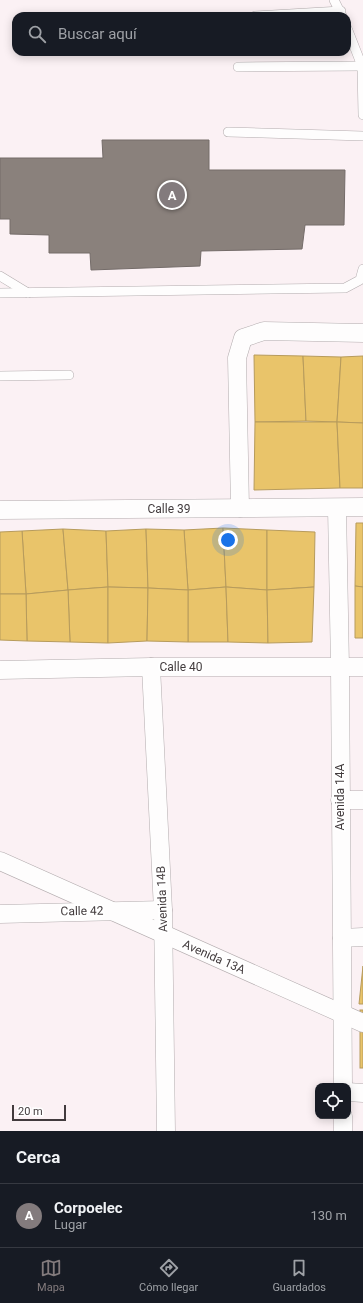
<!DOCTYPE html>
<html lang="es">
<head>
<meta charset="utf-8">
<style>
  :root { --surface:#171b24; --page:#242831; --text:#f1f3f6; --muted:#9ea1a6; --line:#363941; --accent:#837b7d }
  body { margin:0; font-family:Roboto,sans-serif; background:var(--page); color:var(--text) }
  .controls { position:absolute; right:12px; bottom:12px; display:grid; overflow:hidden; border-radius:8px; box-shadow:0 2px 10px #0003 }
  .controls button { width:36px; height:36px; display:grid; place-items:center; padding:0; border:0; border-bottom:1px solid var(--line); background:var(--surface); color:var(--text); font:20px sans-serif }
  .scale { position:absolute; left:12px; bottom:10px; width:54px; box-sizing:border-box; padding-left:4px; border:2px solid #423b3d; border-top:0; font-size:11px; line-height:14px; white-space:nowrap; color:#423b3d; -webkit-text-stroke:3px #fff; paint-order:stroke }
  .you { position:absolute; left:228px; top:540px; width:14px; height:14px; margin:-10px; border:3px solid #fff; border-radius:50%; background:#1a73e8; box-shadow:0 0 0 6px #1a73e833 }
  .badge { display:grid; place-items:center; width:26px; height:26px; border-radius:50%; background:var(--accent); color:#fff; font-size:13px; font-weight:700 }
  .pin { position:absolute; translate:-50% -50%; border:2px solid #fff; box-shadow:0 1px 4px #0006 }
  .list { margin:0; padding:0; list-style:none }
  h2 { display:flex; justify-content:space-between; align-items:center; height:52px; margin:0; padding:0 16px; font-size:17px }
  h2 small { font-size:13px; font-weight:400; color:var(--muted) }
  .list li { display:grid; grid-template-columns:26px 1fr auto; gap:12px; align-items:center; box-sizing:border-box; height:64px; padding:0 16px; border-top:1px solid var(--line) }
  .list b { display:block; font-size:15px; white-space:nowrap }
  .list p { margin:0; font-size:13px; white-space:nowrap; color:var(--muted) }
  .list em { font-size:13px; font-style:normal; color:var(--muted) }
  .icon { flex:none; width:22px; height:22px; fill:none; stroke:currentColor; stroke-width:2; stroke-linecap:round; stroke-linejoin:round }
  .map { position:relative; flex:none; width:363px; height:1131px; overflow:hidden }
  .search { position:absolute; background:var(--surface); box-shadow:0 2px 10px #0003; left:12px; right:12px; top:12px; height:44px; display:flex; align-items:center; gap:10px; box-sizing:border-box; padding:0 14px; border-radius:12px; color:var(--muted); font-size:15px }
  .sheet { height:116px; background:var(--surface) }
  nav { display:flex; justify-content:space-around; align-items:center; box-sizing:border-box; height:56px; border-top:1px solid var(--line); background:var(--surface); font-size:11px; color:var(--muted) }
  nav a { display:grid; justify-items:center; gap:2px }
  nav .on { color:var(--accent) }
  .map>svg:first-child { display:block }
</style>
</head>
<body>
<div class="map">
<svg width="363" height="1131" viewBox="0 0 363 1131">
  <rect width="100%" height="100%" fill="#fbf1f4"/>
  <g fill="#e9c46a" stroke="#b79b5c">
    <polygon points="254,355 303,356 306,421 255,422"/>
    <polygon points="303,356 341,357 337,422 306,421"/>
    <polygon points="363,356 363,423 337,422 341,357"/>
    <polygon points="255,422 337,422 340,488 254,490"/>
    <polygon points="337,422 363,423 363,488 340,488"/>
    <polygon points="356,523 363,523 363,587 355,586"/>
    <polygon points="223,528 226,587 188,590 184,530"/>
    <polygon points="223,528 267,530 267,590 226,587"/>
    <polygon points="63,529 68,590 26,594 22,531"/>
    <polygon points="63,529 106,531 108,587 68,590"/>
    <polygon points="146,529 148,588 108,587 106,531"/>
    <polygon points="146,529 184,530 188,590 148,588"/>
    <polygon points="267,530 315,532 314,587 267,590"/>
    <polygon points="22,531 26,594 0,594 0,532"/>
    <polygon points="355,586 363,587 363,638 355,638"/>
    <polygon points="108,587 108,643 70,642 68,590"/>
    <polygon points="108,587 148,588 147,641 108,643"/>
    <polygon points="226,587 228,642 188,642 188,590"/>
    <polygon points="226,587 267,590 268,643 228,642"/>
    <polygon points="314,587 312,642 268,643 267,590"/>
    <polygon points="148,588 188,590 188,642 147,641"/>
    <polygon points="68,590 70,642 27,641 26,594"/>
    <polygon points="0,594 26,594 27,641 0,640"/>
    <polygon points="363,966 363,1004 359,1004"/>
    <rect x="360" y="1010" width="3" height="58"/>
  </g>
  <polygon fill="#8a817c" stroke="#746c69" points="102,140 209,140 209,170 345,170 344,225 305,225 302,249 201,251 200,266 91,270 90,253 49,253 49,235 10,234 10,219 0,219 0,158 103,158"/>
  <g fill="none" stroke-linecap="round" stroke-linejoin="round">
    <g stroke="#b3acae" stroke-width="10">
      <g id="lane">
        <polyline points="334,0 342,16"/>
        <polyline points="255,16 341,11"/>
        <polyline points="347,28 362,66 363,115"/>
        <polyline points="238,67 362,66"/>
        <polyline points="228,132 363,136"/>
        <polyline points="0,276 28,293"/>
        <polyline points="0,293 345,288 360,280 363,269"/>
        <polyline points="0,376 69,375"/>
      </g>
    </g>
    <g stroke="#b3acae" stroke-width="19">
      <g id="street">
        <polyline points="240,508 237,358 243,338 264,331 363,333"/>
        <polyline points="337,508 340,667 343,1086"/>
        <polyline points="0,510 363,507"/>
        <polyline points="151,667 163,910 166,1131"/>
        <polyline points="0,670 151,667 363,667"/>
        <polyline points="340,800 363,800"/>
        <polyline points="0,861 363,1023"/>
        <polyline points="0,914 163,910"/>
        <polyline points="342,938 363,937"/>
        <polyline points="348,1092 363,1093"/>
        <polyline points="343,1116 343,1131"/>
      </g>
    </g>
    <use href="#lane" stroke="#fefdfd" stroke-width="9"/>
    <use href="#street" stroke="#fefdfd" stroke-width="18"/>
  </g>
  <g text-anchor="middle" dominant-baseline="central" stroke-width="4" stroke-linejoin="round" paint-order="stroke">
    <g font-size="12" fill="#423b3d" stroke="#fff">
      <text x="169" y="509">Calle 39</text>
      <text x="181" y="667">Calle 40</text>
      <text transform="translate(340 797) rotate(-90)">Avenida 14A</text>
      <text transform="translate(162 899) rotate(-92)">Avenida 14B</text>
      <text transform="translate(82 911) rotate(-1)">Calle 42</text>
      <text transform="translate(214 957) rotate(24)">Avenida 13A</text>
    </g>
  </g>
</svg>
<div class="controls">
<button><svg class="icon" aria-label="locate" viewBox="0 0 24 24"><circle cx="12" cy="12" r="6"/><path d="M12 2v4M12 18v4M2 12h4M18 12h4"/></svg></button>
</div>
<div class="scale">20 m</div>
<div class="you"></div>
<div class="pin badge" style="left:172px;top:195px">A</div>
<div class="search"><svg class="icon" aria-label="search" viewBox="0 0 24 24"><circle cx="10" cy="10" r="6"/><path d="M15 15l6 6"/></svg>Buscar aquí</div>
</div>
<section class="sheet">
<h2>Cerca<small></small></h2>
<ul class="list">
<li><span class="badge">A</span><div><b>Corpoelec</b><p>Lugar</p></div><em>130 m</em></li>
</ul>
</section>
<nav>
<a class="on"><svg class="icon" aria-label="map" viewBox="0 0 24 24"><path d="M3 6l6-2 6 2 6-2v14l-6 2-6-2-6 2zM9 4v14M15 6v14"/></svg>Mapa</a>
<a><svg class="icon" aria-label="directions" viewBox="0 0 24 24"><path d="M12 3l9 9-9 9-9-9zM9 14v-3h6M13 9l2 2-2 2"/></svg>Cómo llegar</a>
<a><svg class="icon" aria-label="saved" viewBox="0 0 24 24"><path d="M7 4h10v16l-5-4-5 4z"/></svg>Guardados</a>
</nav>
</body>
</html>
